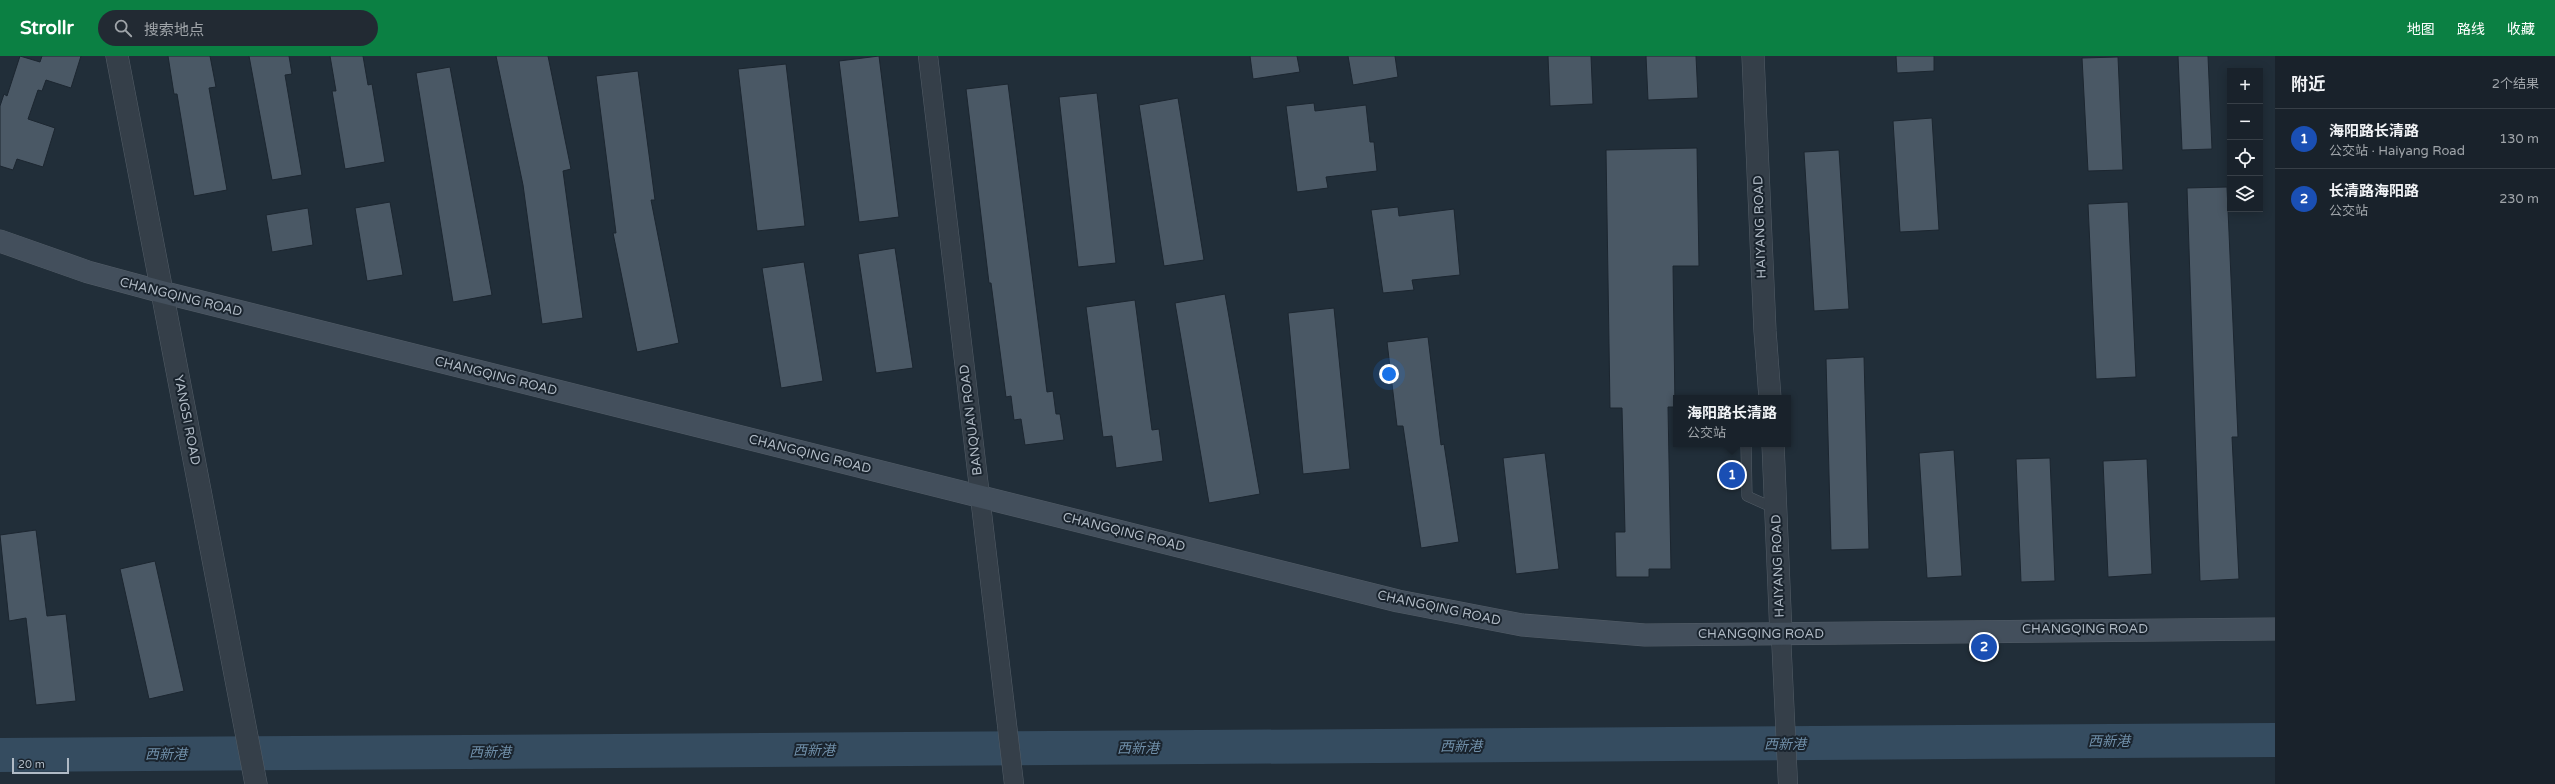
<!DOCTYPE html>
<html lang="zh">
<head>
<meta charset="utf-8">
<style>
  :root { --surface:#19222b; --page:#222a33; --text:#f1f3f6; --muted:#9fa4a9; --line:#373f47; --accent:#0b8043 }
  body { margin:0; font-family:"Varela Round","Noto Sans SC",sans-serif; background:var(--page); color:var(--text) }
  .controls { position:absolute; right:12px; top:12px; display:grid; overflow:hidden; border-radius:0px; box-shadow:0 2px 10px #0003 }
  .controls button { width:36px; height:36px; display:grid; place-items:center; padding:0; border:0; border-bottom:1px solid var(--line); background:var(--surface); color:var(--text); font:20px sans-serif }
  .scale { position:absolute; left:12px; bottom:10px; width:57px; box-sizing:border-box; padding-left:4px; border:2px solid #b0bac5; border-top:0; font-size:11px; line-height:14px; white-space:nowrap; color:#b0bac5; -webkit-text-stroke:3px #1a242e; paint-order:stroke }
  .you { position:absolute; left:1389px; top:318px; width:14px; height:14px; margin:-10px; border:3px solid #fff; border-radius:50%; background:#1a73e8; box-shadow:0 0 0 6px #1a73e833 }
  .badge { display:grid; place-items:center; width:26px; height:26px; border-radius:50%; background:var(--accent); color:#fff; font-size:13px; font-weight:700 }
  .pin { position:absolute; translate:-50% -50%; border:2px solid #fff; box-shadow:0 1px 4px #0006 }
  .popup { position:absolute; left:1673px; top:339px; width:118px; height:52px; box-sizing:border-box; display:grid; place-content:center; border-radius:0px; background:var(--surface); filter:drop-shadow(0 1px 3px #0005); font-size:13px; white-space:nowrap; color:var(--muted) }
  .popup b { font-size:15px; color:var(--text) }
  .popup::after { content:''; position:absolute; left:50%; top:100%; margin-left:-8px; border:8px solid transparent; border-top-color:var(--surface) }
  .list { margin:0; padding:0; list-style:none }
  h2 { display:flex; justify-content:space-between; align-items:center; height:52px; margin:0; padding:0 16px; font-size:17px }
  h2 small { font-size:13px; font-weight:400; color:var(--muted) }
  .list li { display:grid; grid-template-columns:26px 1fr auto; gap:12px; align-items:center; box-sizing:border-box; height:60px; padding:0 16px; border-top:1px solid var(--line) }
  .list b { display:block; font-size:15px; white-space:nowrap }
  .list p { margin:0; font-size:13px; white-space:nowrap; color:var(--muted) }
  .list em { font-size:13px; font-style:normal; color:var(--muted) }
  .icon { flex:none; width:22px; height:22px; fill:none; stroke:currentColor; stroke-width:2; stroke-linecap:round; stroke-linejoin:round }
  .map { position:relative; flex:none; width:2275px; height:728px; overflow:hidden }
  header { display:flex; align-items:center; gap:24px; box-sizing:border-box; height:56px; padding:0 20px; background:var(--accent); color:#fff }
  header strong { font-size:19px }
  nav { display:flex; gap:22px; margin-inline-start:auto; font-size:14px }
  .search { width:280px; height:36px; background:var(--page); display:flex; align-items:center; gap:10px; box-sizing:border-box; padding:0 14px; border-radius:22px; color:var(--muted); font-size:15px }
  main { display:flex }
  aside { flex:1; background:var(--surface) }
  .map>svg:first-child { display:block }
</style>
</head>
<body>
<header>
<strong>Strollr</strong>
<div class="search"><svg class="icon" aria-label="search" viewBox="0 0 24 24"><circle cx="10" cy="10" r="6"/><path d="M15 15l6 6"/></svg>搜索地点</div>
<nav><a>地图</a><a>路线</a><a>收藏</a></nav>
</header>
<main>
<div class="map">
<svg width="2275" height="728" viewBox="0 0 2275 728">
  <rect width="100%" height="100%" fill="#212e39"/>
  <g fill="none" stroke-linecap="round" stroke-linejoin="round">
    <polyline stroke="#354c60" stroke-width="34" points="0,699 2275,684"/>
  </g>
  <g fill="#4a5865" stroke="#1c2630">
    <polygon points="20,0 40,6 42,0 81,0 71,32 46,24 42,35 38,34 28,63 55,72 43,111 17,103 13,114 0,110 0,50 4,38 7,40"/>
    <polygon points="168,0 210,0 216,31 209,32 227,134 194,140 177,38 174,38"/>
    <polygon points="249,0 289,0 292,18 285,19 302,119 272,124"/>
    <polygon points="330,0 363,0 368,29 372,28 385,106 345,113 332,35 336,35"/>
    <polygon points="496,0 548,0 571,113 563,115 583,262 542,268 523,129"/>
    <polygon points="879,0 899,161 859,166 839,5"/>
    <polygon points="1250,0 1297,0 1300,16 1253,23"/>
    <polygon points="1348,0 1395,0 1398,21 1353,29"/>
    <polygon points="1548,0 1591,0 1593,48 1550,50"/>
    <polygon points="1646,0 1696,0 1698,42 1648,44"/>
    <polygon points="1896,0 1934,0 1934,15 1897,17"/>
    <polygon points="2178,0 2208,0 2212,93 2182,94"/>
    <polygon points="2118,1 2123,114 2088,115 2082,2"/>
    <polygon points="786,8 805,170 757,175 738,13"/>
    <polygon points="450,11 492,239 453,246 416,17"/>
    <polygon points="638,15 655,144 651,144 679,287 637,296 613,177 616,177 596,20"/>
    <polygon points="1008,28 1047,336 1053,335 1056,358 1060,358 1064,384 1025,389 1021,363 1014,364 1011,340 1006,341 991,227 989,227 966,33"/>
    <polygon points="1097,37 1116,207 1078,211 1059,41"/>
    <polygon points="1178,42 1204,204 1164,210 1139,49"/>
    <polygon points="1314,47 1315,55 1366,49 1370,86 1374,86 1377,115 1326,121 1328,132 1297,136 1286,50"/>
    <polygon points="1932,62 1939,174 1900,176 1893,65"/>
    <polygon points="1697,92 1699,210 1673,210 1675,351 1668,351 1671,513 1649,513 1649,521 1616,521 1615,476 1625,476 1622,352 1610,352 1606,94"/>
    <polygon points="1839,94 1849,253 1814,255 1804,96"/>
    <polygon points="2227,131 2238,381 2232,381 2239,523 2200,525 2187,132"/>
    <polygon points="390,146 403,219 367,225 355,152"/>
    <polygon points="2128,146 2136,321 2096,323 2088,148"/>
    <polygon points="1398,151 1399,160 1454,153 1460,219 1412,224 1414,234 1383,237 1371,154"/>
    <polygon points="308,152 313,189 272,196 266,159"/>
    <polygon points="895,192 913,312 876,317 858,198"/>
    <polygon points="804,206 823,325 781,332 762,212"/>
    <polygon points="1225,238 1260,438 1209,447 1175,247"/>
    <polygon points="1135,244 1152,374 1159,373 1163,405 1116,412 1112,380 1103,381 1086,251"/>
    <polygon points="1334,252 1350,413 1303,418 1288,257"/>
    <polygon points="1428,281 1441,389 1444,388 1459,486 1421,492 1403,370 1397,370 1387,286"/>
    <polygon points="1864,301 1869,493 1831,494 1826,303"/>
    <polygon points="1954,394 1962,520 1927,522 1919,397"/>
    <polygon points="1545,397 1559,513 1516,518 1503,402"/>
    <polygon points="2050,402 2055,525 2021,526 2016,403"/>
    <polygon points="2147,403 2152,518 2108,521 2103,405"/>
    <polygon points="36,474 47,560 66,558 76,645 36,649 26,562 9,565 0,479"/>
    <polygon points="155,505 184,635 149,643 120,513"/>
  </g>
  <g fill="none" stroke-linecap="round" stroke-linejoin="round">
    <g stroke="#535d67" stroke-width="11">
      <polyline id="service" points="1746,388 1747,440 1776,453"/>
    </g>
    <g stroke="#535d67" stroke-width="20">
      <g id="minor">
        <polyline points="928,0 1014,728"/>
        <polyline points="1781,579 1788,728"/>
      </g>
    </g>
    <g stroke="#535d67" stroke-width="23">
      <g id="tertiary">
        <polyline points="117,0 256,728"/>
        <polyline points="1753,0 1765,275 1770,342"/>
        <polyline points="1773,388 1781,579"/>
      </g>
    </g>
    <g stroke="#535d67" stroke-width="23">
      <polyline id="secondary" points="0,185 88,216 162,236 1398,545 1522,569 1645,579 2275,573"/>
    </g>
    <use href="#service" stroke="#353f49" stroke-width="10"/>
    <use href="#minor" stroke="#353f49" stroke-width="19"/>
    <use href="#tertiary" stroke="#353f49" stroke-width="22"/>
    <use href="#secondary" stroke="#434f5c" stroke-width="22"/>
  </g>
  <g text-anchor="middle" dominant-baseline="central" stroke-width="4" stroke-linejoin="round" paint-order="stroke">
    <g font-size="13" fill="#b0bac5" stroke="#1a242e">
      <text transform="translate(1760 171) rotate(-92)">HAIYANG ROAD</text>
      <text transform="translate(181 241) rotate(14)">CHANGQING ROAD</text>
      <text transform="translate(496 320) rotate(14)">CHANGQING ROAD</text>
      <text transform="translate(187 364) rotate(79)">YANGSI ROAD</text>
      <text transform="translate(971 364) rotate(-97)">BANQUAN ROAD</text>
      <text transform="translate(810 398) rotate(14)">CHANGQING ROAD</text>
      <text transform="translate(1124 476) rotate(14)">CHANGQING ROAD</text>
      <text transform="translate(1778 510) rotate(-92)">HAIYANG ROAD</text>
      <text transform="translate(1439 552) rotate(12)">CHANGQING ROAD</text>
      <text x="2085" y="573">CHANGQING ROAD</text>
      <text x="1761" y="578">CHANGQING ROAD</text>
    </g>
    <g font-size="14" font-style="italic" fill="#708fa9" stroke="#1a242e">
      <text x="2109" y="685">西新港</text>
      <text x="1785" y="688">西新港</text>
      <text x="1461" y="690">西新港</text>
      <text x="1138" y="692">西新港</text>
      <text x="814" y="694">西新港</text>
      <text x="490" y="696">西新港</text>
      <text x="166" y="698">西新港</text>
    </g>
  </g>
</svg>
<div class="controls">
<button>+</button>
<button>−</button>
<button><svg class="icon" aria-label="locate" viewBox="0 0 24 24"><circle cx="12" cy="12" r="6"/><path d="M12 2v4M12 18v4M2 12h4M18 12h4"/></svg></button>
<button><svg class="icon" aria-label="layers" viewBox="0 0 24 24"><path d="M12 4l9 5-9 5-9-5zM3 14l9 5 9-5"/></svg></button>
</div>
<div class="scale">20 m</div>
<div class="you"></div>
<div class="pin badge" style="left:1732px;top:419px;background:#1a4fb4">1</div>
<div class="popup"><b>海阳路长清路</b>公交站</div>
<div class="pin badge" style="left:1984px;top:591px;background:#1a4fb4">2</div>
</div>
<aside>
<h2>附近<small>2个结果</small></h2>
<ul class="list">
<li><span class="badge" style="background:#1a4fb4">1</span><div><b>海阳路长清路</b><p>公交站 · Haiyang Road</p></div><em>130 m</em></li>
<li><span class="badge" style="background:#1a4fb4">2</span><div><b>长清路海阳路</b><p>公交站</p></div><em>230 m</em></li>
</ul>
</aside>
</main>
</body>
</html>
